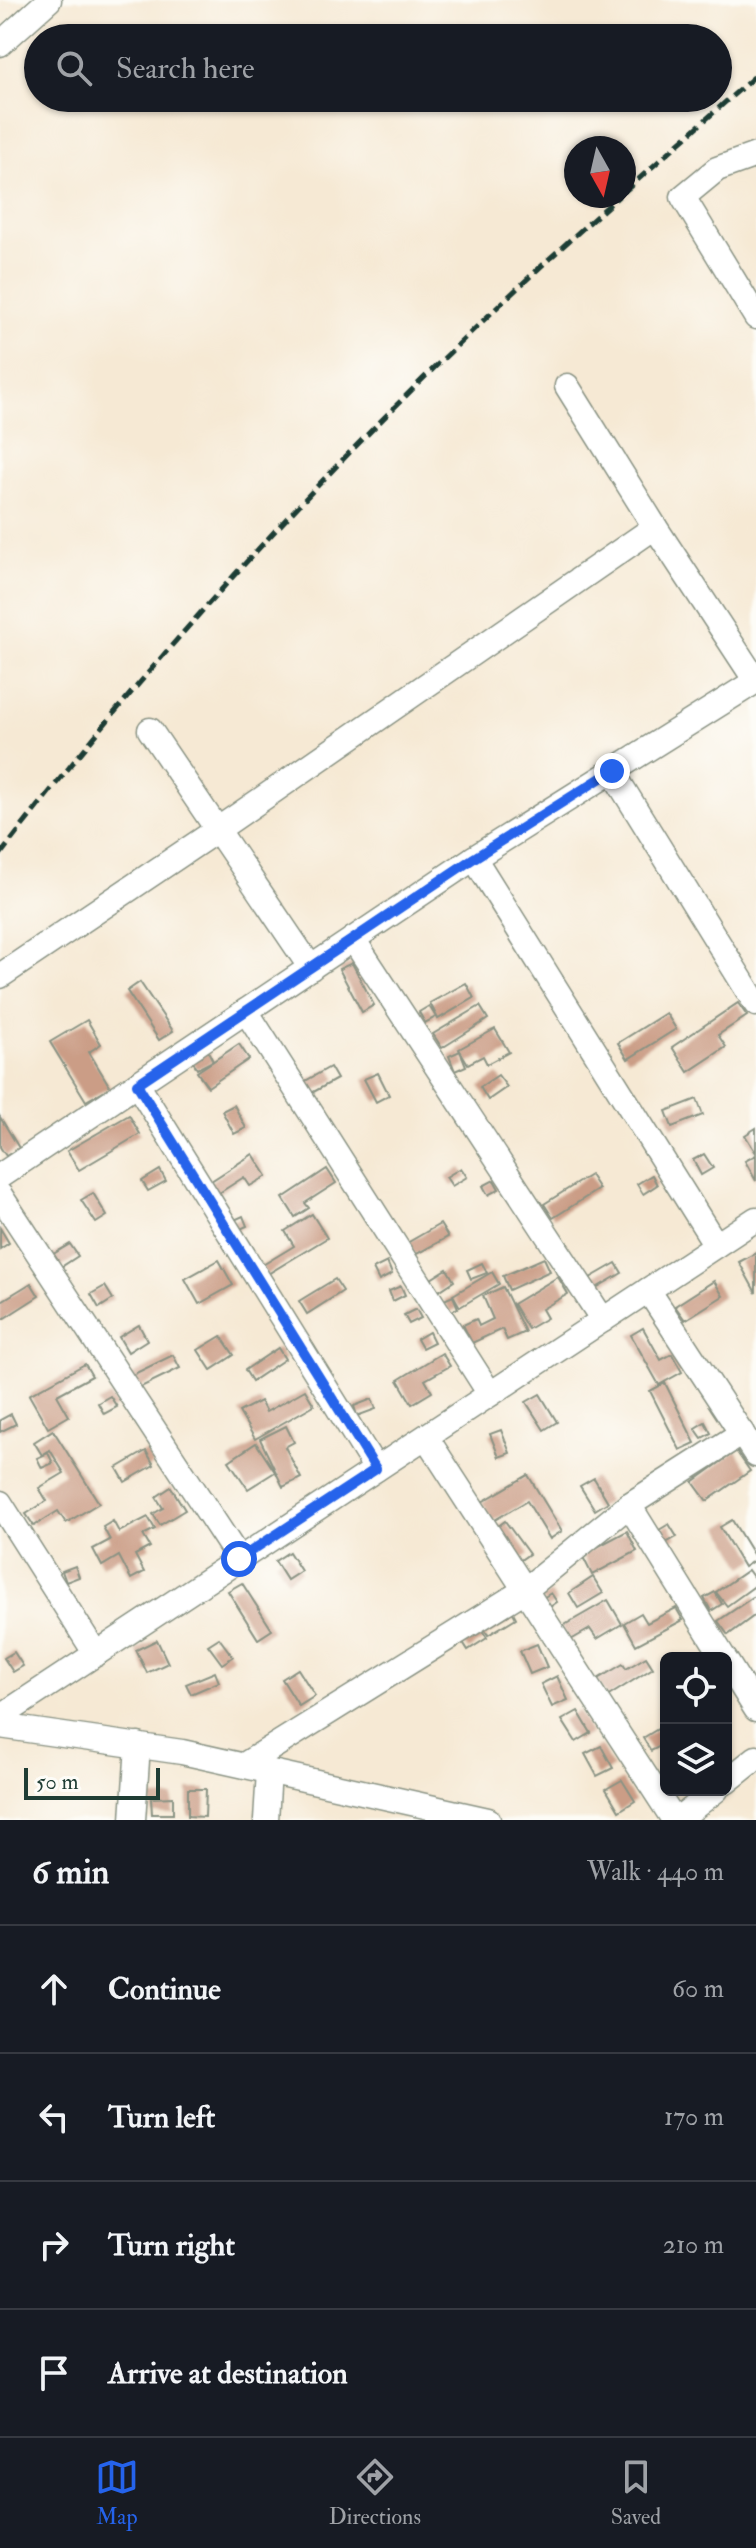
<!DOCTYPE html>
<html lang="en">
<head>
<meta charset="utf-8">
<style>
  :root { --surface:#171b24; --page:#20242c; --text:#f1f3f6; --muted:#9ea1a6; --line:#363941; --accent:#2563eb }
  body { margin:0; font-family:"IM FELL Double Pica",serif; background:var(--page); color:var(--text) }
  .controls { position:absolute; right:24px; bottom:24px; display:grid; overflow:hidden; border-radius:12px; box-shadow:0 2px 6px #0004 }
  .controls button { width:72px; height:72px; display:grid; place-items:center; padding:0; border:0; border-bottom:2px solid var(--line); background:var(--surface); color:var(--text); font:40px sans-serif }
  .compass { position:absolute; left:564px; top:136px; width:72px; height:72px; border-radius:50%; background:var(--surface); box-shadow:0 2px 6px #0004; rotate:172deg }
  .scale { position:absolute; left:24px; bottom:20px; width:136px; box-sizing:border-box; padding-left:8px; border:4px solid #1f3d34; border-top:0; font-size:22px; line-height:28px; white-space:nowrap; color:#1f3d34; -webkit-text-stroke:6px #fdfcf7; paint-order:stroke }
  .stop { position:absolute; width:24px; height:24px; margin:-18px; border:6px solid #2563eb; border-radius:50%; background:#fff }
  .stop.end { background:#2563eb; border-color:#fff; box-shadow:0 2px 8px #0008 }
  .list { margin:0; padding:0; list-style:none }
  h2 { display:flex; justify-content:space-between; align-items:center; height:104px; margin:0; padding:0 32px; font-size:34px }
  h2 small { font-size:26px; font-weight:400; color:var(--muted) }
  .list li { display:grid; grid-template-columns:52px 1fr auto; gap:24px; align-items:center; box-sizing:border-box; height:128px; padding:0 32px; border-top:2px solid var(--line) }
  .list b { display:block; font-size:30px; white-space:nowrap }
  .list em { font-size:26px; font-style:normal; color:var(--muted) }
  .icon { flex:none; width:44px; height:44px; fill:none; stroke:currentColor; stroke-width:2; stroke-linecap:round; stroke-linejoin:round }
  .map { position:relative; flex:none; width:756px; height:1820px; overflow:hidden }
  .search { position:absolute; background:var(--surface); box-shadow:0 2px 6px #0004; left:24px; right:24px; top:24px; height:88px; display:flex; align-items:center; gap:20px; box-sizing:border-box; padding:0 28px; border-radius:44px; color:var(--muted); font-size:30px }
  .sheet { height:616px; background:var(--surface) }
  nav { display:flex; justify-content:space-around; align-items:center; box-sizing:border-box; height:112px; border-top:2px solid var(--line); background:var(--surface); font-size:22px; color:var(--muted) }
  nav a { display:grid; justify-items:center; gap:4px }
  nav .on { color:var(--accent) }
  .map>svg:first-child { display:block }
</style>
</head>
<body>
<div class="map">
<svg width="756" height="1820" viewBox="0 0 756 1820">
  <rect width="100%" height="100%" fill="#fdfcf7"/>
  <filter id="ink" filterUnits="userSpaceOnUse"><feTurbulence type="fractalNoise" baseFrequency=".0125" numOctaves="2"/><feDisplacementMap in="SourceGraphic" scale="16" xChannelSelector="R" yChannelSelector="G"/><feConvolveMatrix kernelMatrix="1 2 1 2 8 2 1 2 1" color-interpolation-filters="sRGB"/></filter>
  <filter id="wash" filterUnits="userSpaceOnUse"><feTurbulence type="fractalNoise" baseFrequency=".006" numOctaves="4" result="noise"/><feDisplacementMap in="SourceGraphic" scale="32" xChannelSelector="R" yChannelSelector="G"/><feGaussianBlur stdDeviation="1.8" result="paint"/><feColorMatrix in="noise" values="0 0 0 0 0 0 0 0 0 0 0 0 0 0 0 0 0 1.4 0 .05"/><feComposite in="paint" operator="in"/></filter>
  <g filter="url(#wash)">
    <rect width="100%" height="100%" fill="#f6e9d4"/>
    <g id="blocks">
      <g fill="#cb9d86">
        <polygon points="352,963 374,1005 362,1012 339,969"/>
        <polygon points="140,982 173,1031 159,1040 127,991"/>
        <polygon points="466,983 474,998 438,1019 430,1003"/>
        <polygon points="738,1003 747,1016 718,1035 726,1047 688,1072 672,1047"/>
        <polygon points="429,1006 436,1017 425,1023 419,1012"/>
        <polygon points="480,1006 488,1019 442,1048 433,1034"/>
        <polygon points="666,1013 676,1029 628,1059 618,1043"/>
        <polygon points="87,1020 101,1044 89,1052 110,1087 86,1101 50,1042"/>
        <polygon points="495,1029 509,1052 487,1064 483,1056 468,1064 459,1049"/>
        <polygon points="239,1044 249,1059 208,1087 197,1072"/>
        <polygon points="208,1051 213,1061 197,1069 192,1059"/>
        <polygon points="460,1051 466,1066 455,1071 449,1056"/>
        <polygon points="330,1067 337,1079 308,1095 302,1083"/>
        <polygon points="378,1073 389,1095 376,1102 364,1079"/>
        <polygon points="498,1075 507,1087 488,1100 480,1087"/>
        <polygon points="697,1099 703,1115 672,1127 666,1111"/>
        <polygon points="234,1105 246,1128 234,1134 222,1111"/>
        <polygon points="129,1115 140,1134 79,1170 67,1151"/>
        <polygon points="0,1117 19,1148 6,1156 0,1147"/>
        <polygon points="756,1128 756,1153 745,1135"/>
        <polygon points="253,1154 267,1176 250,1186 244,1177 216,1195 208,1183"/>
        <polygon points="704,1154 713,1168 701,1175 693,1160"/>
        <polygon points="756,1155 756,1181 745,1161"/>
        <polygon points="461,1168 467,1177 452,1186 446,1177"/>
        <polygon points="327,1169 336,1183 305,1203 309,1208 295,1217 283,1198"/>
        <polygon points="160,1170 166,1181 148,1191 142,1181"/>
        <polygon points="590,1175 599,1189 553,1218 544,1204"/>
        <polygon points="652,1175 657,1185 643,1194 637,1184"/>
        <polygon points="494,1180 499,1189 488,1195 483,1186"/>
        <polygon points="93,1193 107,1216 96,1223 81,1200"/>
        <polygon points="312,1214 327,1238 266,1275 261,1266 294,1246 285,1231"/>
        <polygon points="243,1216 247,1226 236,1231 232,1221"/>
        <polygon points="440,1224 448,1237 415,1255 407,1243"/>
        <polygon points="0,1228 9,1243 0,1249"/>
        <polygon points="70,1244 78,1256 58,1269 50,1256"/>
        <polygon points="756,1253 756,1293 739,1262"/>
        <polygon points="544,1258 550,1271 509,1290 503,1276"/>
        <polygon points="219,1260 233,1285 199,1304 185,1279"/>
        <polygon points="387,1262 392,1274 379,1281 373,1269"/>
        <polygon points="482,1263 487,1273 471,1279 467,1270"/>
        <polygon points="616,1263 622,1273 596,1288 590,1278"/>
        <polygon points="447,1269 454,1281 439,1291 431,1279"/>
        <polygon points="492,1272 499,1284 460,1307 453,1295"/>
        <polygon points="558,1277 568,1294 542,1309 547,1318 528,1329 513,1304"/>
        <polygon points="335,1279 343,1291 307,1314 299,1301"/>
        <polygon points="714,1281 723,1296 685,1320 675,1306"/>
        <polygon points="31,1283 39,1296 0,1321 0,1302"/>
        <polygon points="105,1286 113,1299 99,1308 91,1294"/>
        <polygon points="401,1286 405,1295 393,1301 389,1291"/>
        <polygon points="503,1287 525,1332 507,1340 502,1329 472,1343 463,1325 476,1319 479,1326 493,1319 483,1296"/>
        <polygon points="453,1296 458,1308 450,1312 444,1300"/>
        <polygon points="416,1309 421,1318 409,1324 404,1315"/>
        <polygon points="139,1325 147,1340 128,1352 119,1337"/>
        <polygon points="643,1328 661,1360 672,1354 682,1372 659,1385 631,1335"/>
        <polygon points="429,1332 434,1342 422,1348 417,1339"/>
        <polygon points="221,1336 234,1355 211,1370 198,1350"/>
        <polygon points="278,1348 285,1359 252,1381 245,1370"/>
        <polygon points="442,1353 450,1366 425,1380 432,1392 412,1404 398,1380"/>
        <polygon points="173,1355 180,1368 139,1388 132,1375"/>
        <polygon points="85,1364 92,1376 57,1395 69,1416 48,1428 29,1395"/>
        <polygon points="665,1383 695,1443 680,1450 650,1391"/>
        <polygon points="305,1390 314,1405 255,1439 239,1412 260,1401 266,1412"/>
        <polygon points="540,1394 557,1422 544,1430 526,1402"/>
        <polygon points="110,1396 117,1407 104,1414 98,1403"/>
        <polygon points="372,1399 376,1409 357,1416 354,1406"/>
        <polygon points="11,1414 16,1424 0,1432 0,1420"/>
        <polygon points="705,1422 711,1433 702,1438 695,1428"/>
        <polygon points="286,1426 294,1442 285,1447 301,1478 283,1487 260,1439"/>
        <polygon points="53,1430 99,1503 66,1523 58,1511 34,1526 26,1514 47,1501 39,1488 64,1473 50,1450 42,1455 34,1442"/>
        <polygon points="501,1430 510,1453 499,1457 490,1434"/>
        <polygon points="256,1443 275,1472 248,1489 229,1461"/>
        <polygon points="146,1451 154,1465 125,1482 117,1468"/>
        <polygon points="736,1451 750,1471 707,1501 693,1482"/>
        <polygon points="48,1453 53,1463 42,1468 37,1458"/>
        <polygon points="528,1475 562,1531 550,1539 527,1501 493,1521 482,1502"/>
        <polygon points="594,1478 608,1502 595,1510 580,1486"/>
        <polygon points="171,1487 185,1510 160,1525 153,1514 163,1508 156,1497"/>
        <polygon points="148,1517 155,1529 143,1535 150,1547 135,1555 144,1572 131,1579 119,1556 102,1566 93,1549 110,1540 103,1527 113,1521 119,1532"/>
        <polygon points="732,1520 756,1559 744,1567 720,1527"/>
        <polygon points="505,1521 529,1554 519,1561 496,1528"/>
        <polygon points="669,1524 677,1537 666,1543 659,1530"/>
        <polygon points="627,1531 637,1551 592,1575 582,1555"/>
        <polygon points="289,1552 301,1571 287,1580 275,1561"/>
        <polygon points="75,1566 79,1577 66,1582 62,1571"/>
        <polygon points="748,1570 756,1581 756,1585 727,1606 716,1592"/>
        <polygon points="593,1577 603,1593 578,1608 569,1593"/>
        <polygon points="242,1583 272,1630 258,1639 228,1591"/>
        <polygon points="715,1592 722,1604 711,1611 704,1598"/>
        <polygon points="551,1593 557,1602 547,1609 541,1599"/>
        <polygon points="756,1595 756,1619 754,1616 728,1635 718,1621"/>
        <polygon points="608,1600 622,1624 597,1639 590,1629 569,1641 561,1627"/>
        <polygon points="508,1603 516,1618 488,1635 479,1620"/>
        <polygon points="676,1608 683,1620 636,1645 624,1623 641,1613 647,1623"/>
        <polygon points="480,1627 487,1638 468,1650 461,1639"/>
        <polygon points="219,1638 233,1657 222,1664 208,1645"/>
        <polygon points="157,1640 168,1663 147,1673 136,1650"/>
        <polygon points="537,1644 547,1667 530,1674 520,1651"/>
        <polygon points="14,1652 23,1666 13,1672 4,1658"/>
        <polygon points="646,1657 653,1668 607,1697 596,1680 623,1664 626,1669"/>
        <polygon points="298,1669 315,1696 299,1706 282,1679"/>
        <polygon points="215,1672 219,1682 191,1694 186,1684"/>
        <polygon points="557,1676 568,1700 552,1707 541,1684"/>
        <polygon points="578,1711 591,1733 576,1742 562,1720"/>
        <polygon points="666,1724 666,1743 651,1751 643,1738"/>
        <polygon points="601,1746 613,1768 597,1776 585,1754"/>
        <polygon points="622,1780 635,1801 619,1811 606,1789"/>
        <polygon points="188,1789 206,1789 205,1817 188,1816"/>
        <polygon points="173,1797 173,1814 152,1814 151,1798"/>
      </g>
    </g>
  </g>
  <g filter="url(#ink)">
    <use href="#blocks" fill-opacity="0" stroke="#8a9384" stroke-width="2"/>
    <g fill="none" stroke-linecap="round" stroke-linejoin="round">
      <g stroke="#8a9384" stroke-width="27">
        <g id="minor">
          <polyline points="0,44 49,0"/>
          <polyline points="756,155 717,169 683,197 756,317"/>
          <polyline points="567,386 655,527"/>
          <polyline points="150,730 311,968"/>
          <polyline points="612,771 756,1004"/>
          <polyline points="474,858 716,1245"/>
          <polyline points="353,939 603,1320"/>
          <polyline points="0,976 217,830 655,527 756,681"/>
          <polyline points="246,1011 490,1394"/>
          <polyline points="137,1084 376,1469"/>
          <polyline points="0,1176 474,858 756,681"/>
          <polyline points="0,1195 239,1559"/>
          <polyline points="648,1290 756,1455"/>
          <polyline points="426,1437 674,1820"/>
          <polyline points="0,1503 96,1654"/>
          <polyline points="629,1505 724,1658"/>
          <polyline points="726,1661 756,1709"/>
          <polyline points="0,1717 756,1219"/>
          <polyline points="0,1726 182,1752 488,1820"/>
          <polyline points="244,1765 525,1590 629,1505 742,1433"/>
          <polyline points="726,1782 756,1758"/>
          <polyline points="133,1820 138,1745"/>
          <polyline points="266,1820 269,1771"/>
          <polyline points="678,1820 716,1790"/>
        </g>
      </g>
      <use href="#minor" stroke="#fff" stroke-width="24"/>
      <g stroke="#1f3d34" stroke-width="5" stroke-dasharray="12 6" stroke-linecap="butt">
        <polyline points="624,192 756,75"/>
        <path d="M 0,855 C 184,616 394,395 619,196"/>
      </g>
    </g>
  </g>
  <g fill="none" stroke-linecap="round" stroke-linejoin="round" filter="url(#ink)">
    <polyline stroke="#2563eb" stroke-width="10" points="239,1559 376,1469 137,1084 474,858 612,771"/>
  </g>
</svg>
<div class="controls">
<button><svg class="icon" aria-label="locate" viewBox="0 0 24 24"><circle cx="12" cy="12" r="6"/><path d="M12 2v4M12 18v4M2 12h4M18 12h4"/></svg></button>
<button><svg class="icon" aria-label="layers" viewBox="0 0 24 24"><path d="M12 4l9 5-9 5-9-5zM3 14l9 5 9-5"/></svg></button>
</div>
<svg class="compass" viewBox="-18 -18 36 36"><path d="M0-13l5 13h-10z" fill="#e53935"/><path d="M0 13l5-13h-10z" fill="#9ea1a6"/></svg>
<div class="scale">50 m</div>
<div class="stop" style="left:239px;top:1559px"></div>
<div class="stop end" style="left:612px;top:771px"></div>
<div class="search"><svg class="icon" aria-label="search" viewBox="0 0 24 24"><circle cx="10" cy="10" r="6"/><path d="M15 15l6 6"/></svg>Search here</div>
</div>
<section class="sheet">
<h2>6 min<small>Walk · 440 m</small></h2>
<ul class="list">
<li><svg class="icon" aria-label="ahead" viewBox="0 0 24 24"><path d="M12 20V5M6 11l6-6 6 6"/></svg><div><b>Continue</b></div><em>60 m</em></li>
<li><svg class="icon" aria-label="left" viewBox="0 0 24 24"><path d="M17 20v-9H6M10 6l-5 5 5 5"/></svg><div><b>Turn left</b></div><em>170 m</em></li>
<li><svg class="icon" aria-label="right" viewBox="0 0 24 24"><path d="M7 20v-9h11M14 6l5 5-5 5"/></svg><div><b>Turn right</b></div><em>210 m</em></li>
<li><svg class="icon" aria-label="arrive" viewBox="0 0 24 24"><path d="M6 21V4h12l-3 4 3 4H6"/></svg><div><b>Arrive at destination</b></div></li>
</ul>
</section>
<nav>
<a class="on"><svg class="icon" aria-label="map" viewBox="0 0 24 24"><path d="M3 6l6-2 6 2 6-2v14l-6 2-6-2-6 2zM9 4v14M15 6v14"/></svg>Map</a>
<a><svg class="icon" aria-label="directions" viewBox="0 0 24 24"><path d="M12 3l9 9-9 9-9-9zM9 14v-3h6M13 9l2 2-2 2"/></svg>Directions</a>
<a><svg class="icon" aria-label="saved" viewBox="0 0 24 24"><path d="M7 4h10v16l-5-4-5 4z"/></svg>Saved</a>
</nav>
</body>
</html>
